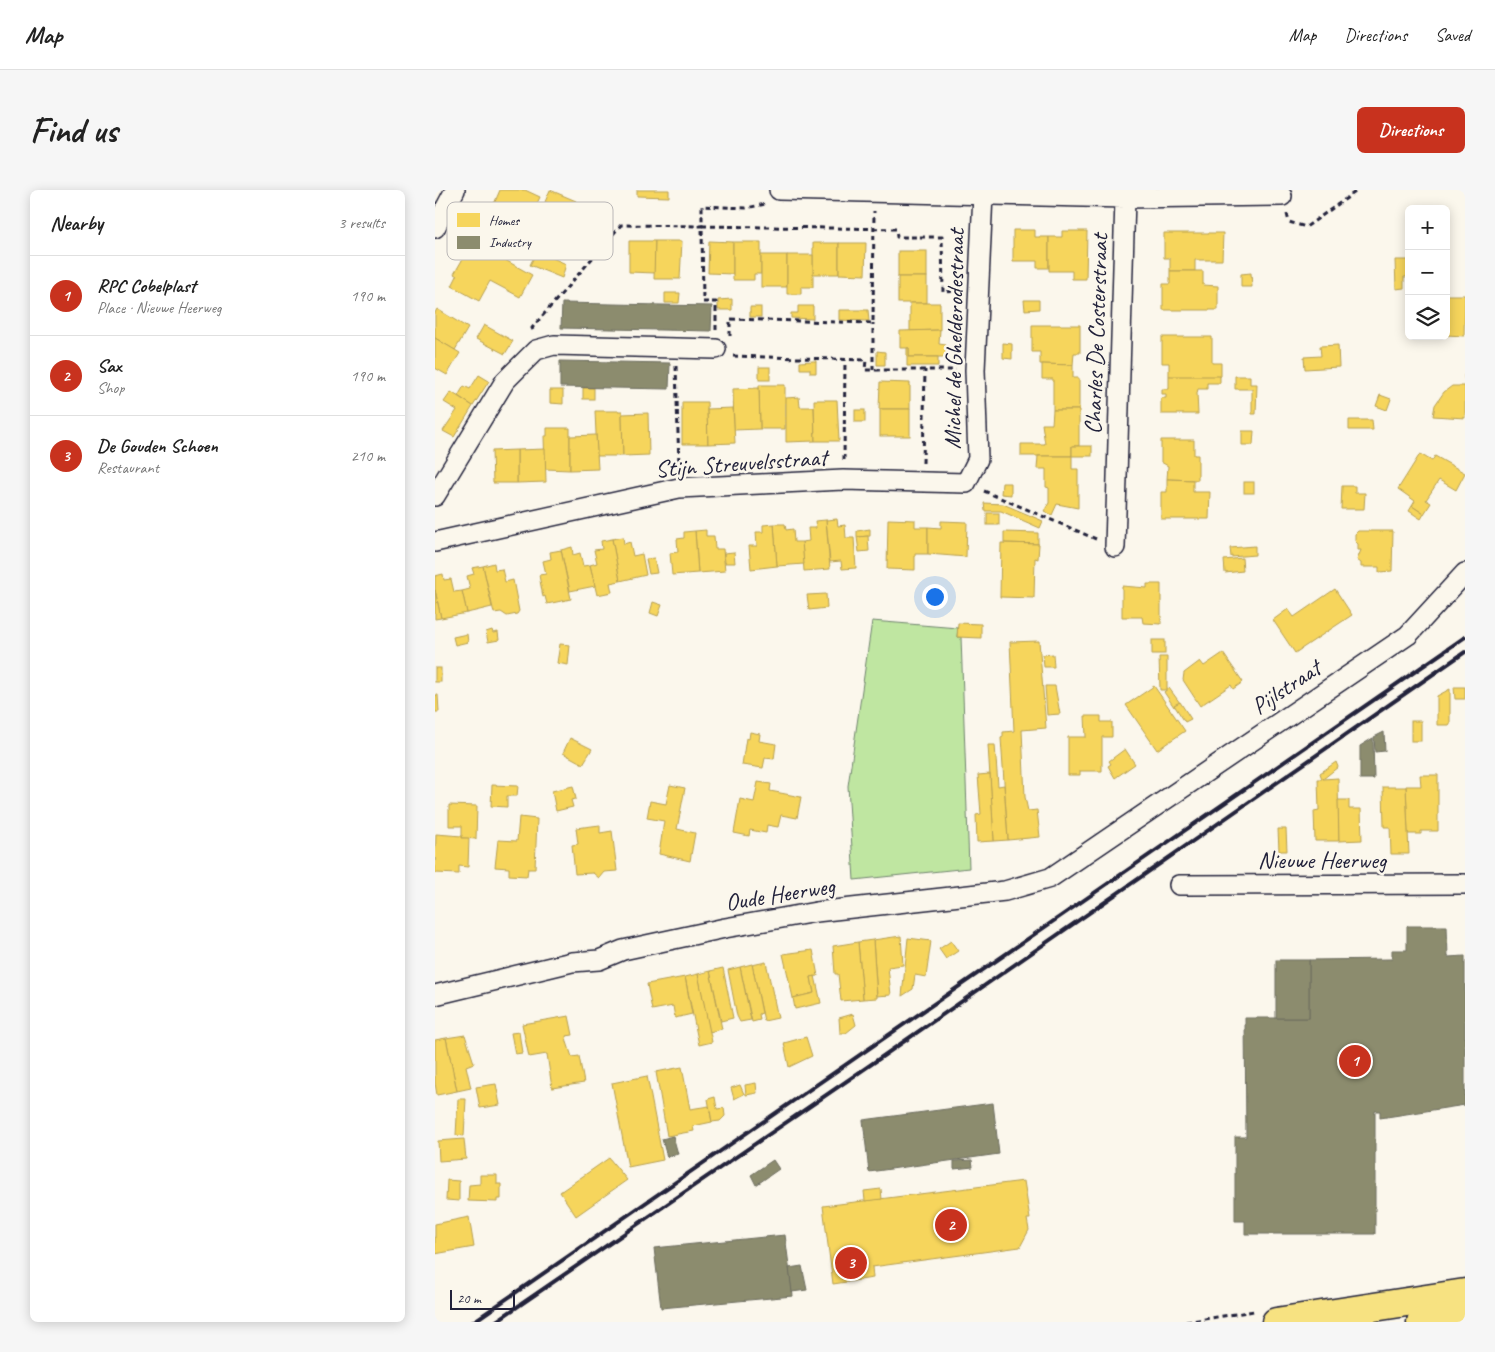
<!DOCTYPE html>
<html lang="en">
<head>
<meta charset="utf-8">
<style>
  :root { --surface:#fff; --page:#f6f6f6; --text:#222; --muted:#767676; --line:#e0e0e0; --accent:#c8321e }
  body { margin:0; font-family:Caveat,sans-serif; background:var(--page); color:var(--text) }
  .controls { position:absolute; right:15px; top:15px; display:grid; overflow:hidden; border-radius:8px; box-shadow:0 2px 12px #0003 }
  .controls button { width:45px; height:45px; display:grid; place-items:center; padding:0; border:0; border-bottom:1px solid var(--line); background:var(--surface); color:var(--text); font:25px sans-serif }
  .scale { position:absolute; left:15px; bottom:12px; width:65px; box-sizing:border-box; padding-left:5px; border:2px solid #22223b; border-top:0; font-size:14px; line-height:18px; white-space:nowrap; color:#22223b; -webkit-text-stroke:4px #fbf7ec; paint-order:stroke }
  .you { position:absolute; left:499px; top:406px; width:18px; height:18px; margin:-12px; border:4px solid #fff; border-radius:50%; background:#1a73e8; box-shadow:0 0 0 8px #1a73e833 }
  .badge { display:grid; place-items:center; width:32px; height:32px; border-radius:50%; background:var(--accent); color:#fff; font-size:16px; font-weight:700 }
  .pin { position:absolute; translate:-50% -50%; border:2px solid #fff; box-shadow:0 1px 5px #0006 }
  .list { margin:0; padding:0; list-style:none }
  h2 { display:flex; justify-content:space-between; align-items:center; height:65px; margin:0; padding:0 20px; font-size:21px }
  h2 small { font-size:16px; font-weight:400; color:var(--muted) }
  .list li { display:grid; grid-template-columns:32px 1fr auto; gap:15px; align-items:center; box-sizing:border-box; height:80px; padding:0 20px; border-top:1px solid var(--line) }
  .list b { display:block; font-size:19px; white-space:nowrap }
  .list p { margin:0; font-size:16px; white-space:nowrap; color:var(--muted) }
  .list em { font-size:16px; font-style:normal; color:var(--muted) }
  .icon { flex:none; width:28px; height:28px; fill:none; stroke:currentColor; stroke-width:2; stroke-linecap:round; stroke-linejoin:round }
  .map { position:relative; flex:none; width:1030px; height:1132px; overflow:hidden; border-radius:8px }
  header { display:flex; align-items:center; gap:30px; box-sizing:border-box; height:70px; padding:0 25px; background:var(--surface); border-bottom:1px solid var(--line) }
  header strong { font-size:24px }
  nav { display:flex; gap:28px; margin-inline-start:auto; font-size:18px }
  .intro { display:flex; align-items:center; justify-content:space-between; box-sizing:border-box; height:120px; padding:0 30px }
  h1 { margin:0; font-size:35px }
  .button { padding:12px 22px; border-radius:8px; background:var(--accent); color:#fff; font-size:18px; font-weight:700 }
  main { display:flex; gap:30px; padding:0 30px }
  aside { flex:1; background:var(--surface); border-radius:8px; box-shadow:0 2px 12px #0003 }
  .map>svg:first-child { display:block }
</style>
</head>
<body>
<header>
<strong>Map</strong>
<nav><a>Map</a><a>Directions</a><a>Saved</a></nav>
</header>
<div class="intro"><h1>Find us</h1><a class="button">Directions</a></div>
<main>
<aside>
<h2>Nearby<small>3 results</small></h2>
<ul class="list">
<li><span class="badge">1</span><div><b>RPC Cobelplast</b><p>Place · Nieuwe Heerweg</p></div><em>190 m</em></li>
<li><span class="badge">2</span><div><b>Sax</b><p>Shop</p></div><em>190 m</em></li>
<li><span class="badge">3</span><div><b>De Gouden Schoen</b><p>Restaurant</p></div><em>210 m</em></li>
</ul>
</aside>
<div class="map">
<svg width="1030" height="1132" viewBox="0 0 1030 1132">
  <rect width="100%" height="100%" fill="#fbf7ec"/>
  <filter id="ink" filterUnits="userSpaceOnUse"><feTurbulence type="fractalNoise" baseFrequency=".02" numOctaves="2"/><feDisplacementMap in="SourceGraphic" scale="10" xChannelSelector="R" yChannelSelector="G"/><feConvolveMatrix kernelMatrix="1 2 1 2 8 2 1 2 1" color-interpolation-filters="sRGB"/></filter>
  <g filter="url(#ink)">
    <polygon fill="#bfe6a1" stroke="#70846e" points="437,431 523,438 522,447 526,447 534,678 419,690 413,596"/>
    <g fill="#f6d55c" stroke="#b69f52">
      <polygon points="65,0 90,0 105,7 94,31 59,14"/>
      <polygon points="115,0 141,11 139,14 154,15 148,28 110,12"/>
      <polygon points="202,0 234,0 234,7 202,6"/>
      <polygon points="578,40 600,40 600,47 614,47 614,78 602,78 602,71 578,71"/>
      <polygon points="627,41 652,41 651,89 637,89 637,81 614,81 614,47 627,47"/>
      <polygon points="729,43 788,43 787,70 760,70 760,81 735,81 735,68 729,68"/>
      <polygon points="194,51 220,51 220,83 194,82"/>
      <polygon points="220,51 247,51 245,89 219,89"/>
      <polygon points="274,51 298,52 298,84 273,83"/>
      <polygon points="298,52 326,52 326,84 319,84 319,90 298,90"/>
      <rect x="378" y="53" width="26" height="31"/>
      <polygon points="404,53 431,53 430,85 404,84"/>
      <polygon points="36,55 62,69 63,66 97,85 85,107 55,91 44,111 17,96 22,86 19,84"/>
      <polygon points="102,61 131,74 127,88 95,75"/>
      <rect x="463" y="61" width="29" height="26"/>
      <rect x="326" y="65" width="26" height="32"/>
      <polygon points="352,65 378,65 378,97 366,97 366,104 352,104"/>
      <polygon points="960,70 974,70 974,87 969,87 969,98 961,99"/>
      <polygon points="735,81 768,81 768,95 783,96 783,120 728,120 728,94 735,94"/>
      <polygon points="816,83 817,97 806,97 806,84"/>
      <rect x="463" y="87" width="29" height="26"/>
      <polygon points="230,103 245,103 244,113 230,113"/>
      <polygon points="1011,105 1030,105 1029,146 1011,145"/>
      <polygon points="297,109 297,120 283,120 283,110"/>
      <polygon points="589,110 604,110 604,119 590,120"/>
      <polygon points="475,113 505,113 505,140 475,141"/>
      <polygon points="363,116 378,116 378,129 356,128 356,123 363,123"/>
      <rect x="315" y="117" width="11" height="10"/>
      <polygon points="2,119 33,138 20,160 0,148 0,123"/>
      <polygon points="404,120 433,120 434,131 404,130"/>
      <polygon points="49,135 78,151 70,164 41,149"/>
      <polygon points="597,135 645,135 645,163 639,163 638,175 605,174 605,162 597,162"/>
      <polygon points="505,140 504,154 511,155 511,167 474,167 474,158 465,158 465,141"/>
      <polygon points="727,147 777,147 777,173 786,173 786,186 772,193 734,186 734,173 727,173"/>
      <polygon points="0,148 25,163 12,185 0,178"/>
      <polygon points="568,153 577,154 577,169 568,168"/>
      <polygon points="903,155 904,177 870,179 869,167 886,166 885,156"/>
      <polygon points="472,158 474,158 474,167 503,167 503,176 472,176"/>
      <polygon points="442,161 450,162 450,175 442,175"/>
      <polygon points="378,171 381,171 381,183 375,183 375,179 365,179 365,172"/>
      <polygon points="607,174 638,175 638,188 644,188 644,220 618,220 618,189 607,189"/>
      <rect x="324" y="177" width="11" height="13"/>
      <polygon points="44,185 54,191 38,216 23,206 29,196 35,199"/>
      <polygon points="1029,185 1030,185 1030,228 998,226 1000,215 1009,202 1017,196 1030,196"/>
      <polygon points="734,186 785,186 785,193 772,193 772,199 763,199 762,203 763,224 726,224 726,208 731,208 731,204 727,204 727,199 734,199"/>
      <polygon points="800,186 815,186 815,194 822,194 821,224 817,224 817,199 800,199"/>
      <polygon points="445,192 475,193 475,219 444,219"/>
      <polygon points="324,195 350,195 350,239 325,239"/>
      <rect x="148" y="198" width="11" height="11"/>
      <polygon points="324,198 325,239 299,240 298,199"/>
      <polygon points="115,200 128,200 128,214 115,213"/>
      <polygon points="16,202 38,216 19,247 8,241 22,220 9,212"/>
      <polygon points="945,205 956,209 952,220 941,216"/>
      <polygon points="364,207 365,217 379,217 380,251 351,252 351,208"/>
      <polygon points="379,210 402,210 404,251 380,251"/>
      <polygon points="247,212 272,212 273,254 247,254"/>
      <polygon points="298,218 300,253 273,254 272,219"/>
      <rect x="445" y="219" width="30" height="27"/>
      <rect x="420" y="220" width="10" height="12"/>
      <polygon points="618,220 644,220 644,256 637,256 637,266 586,266 586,254 610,254 607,234 617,234"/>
      <polygon points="160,221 187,221 188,266 162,266"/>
      <polygon points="213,223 214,265 188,266 187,224"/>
      <polygon points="914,230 937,230 938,240 914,240"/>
      <polygon points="112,238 135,238 135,280 110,279 109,246 112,246"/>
      <polygon points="807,241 819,241 818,255 807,255"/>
      <polygon points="161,245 163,279 135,280 135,246"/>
      <polygon points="726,250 759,250 759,265 763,265 763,290 732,289 733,276 726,272"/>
      <rect x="637" y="256" width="20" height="10"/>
      <polygon points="110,259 111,292 82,293 82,260"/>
      <polygon points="82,260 82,293 58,293 57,261"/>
      <polygon points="985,264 997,271 1000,266 1030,283 1021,300 1004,290 991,310 996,313 989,324 977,316 980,311 963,299"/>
      <polygon points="603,266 637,266 637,279 643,279 643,318 622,314 617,325 609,321 614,313 614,298 611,297 611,279 602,279"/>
      <polygon points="732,289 758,290 758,302 775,302 774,329 726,329 726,302 732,302"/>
      <rect x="809" y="292" width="10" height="11"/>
      <polygon points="567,293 576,293 576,305 566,304"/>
      <polygon points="907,296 920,296 920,303 930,303 929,319 906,319"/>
      <polygon points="549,313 568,314 608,331 605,338 566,321 550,321"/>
      <polygon points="977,316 989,324 986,329 974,321"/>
      <rect x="552" y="323" width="12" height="12"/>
      <polygon points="402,329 403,336 410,335 411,348 419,348 421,378 407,379 406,371 395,372 391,330"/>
      <polygon points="453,329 480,330 480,337 493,337 493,364 480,364 480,380 452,379"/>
      <polygon points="391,330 395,379 369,381 367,352 374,351 373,338 381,338 380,331"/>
      <polygon points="506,331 532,332 531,367 493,364 493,337 506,338"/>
      <polygon points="339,334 350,334 351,340 358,339 359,352 367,352 369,374 342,376"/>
      <polygon points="339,334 342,376 316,379 314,356 322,356 321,342 328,342 328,335"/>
      <polygon points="435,339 435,346 422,347 422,341"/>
      <polygon points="271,340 271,346 279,346 280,359 288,359 290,381 263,383 260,341"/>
      <polygon points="260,341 263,383 237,385 235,363 243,362 242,349 249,348 249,342"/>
      <polygon points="923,341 958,341 957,381 944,382 944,377 926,377 926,373 922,370 926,360 923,360 923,354 920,351 920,344"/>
      <polygon points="569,342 603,343 603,354 569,353"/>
      <polygon points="433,346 434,361 424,362 422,347"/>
      <polygon points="188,347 189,354 195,352 198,366 207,364 211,385 185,391 177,349"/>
      <polygon points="177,349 185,391 175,393 177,402 162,405 155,375 162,373 159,360 167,359 166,351"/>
      <polygon points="566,353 604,354 603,369 600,368 599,408 565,407"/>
      <polygon points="820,356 820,365 796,367 795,358"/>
      <polygon points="137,357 138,365 145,363 148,376 155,375 160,396 135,401 126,360"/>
      <polygon points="126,360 136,409 112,414 110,406 108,407 104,385 111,384 108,371 116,369 115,362"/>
      <polygon points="299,362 300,373 290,373 289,363"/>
      <polygon points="219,368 222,383 214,384 211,369"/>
      <polygon points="807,368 808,381 790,383 789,370"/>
      <polygon points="59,373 60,380 67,379 70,392 78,390 84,421 82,424 72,426 66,422 59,423 48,376"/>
      <polygon points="48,376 57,417 32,423 27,401 35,399 32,386 39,384 37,378"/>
      <polygon points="8,384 9,390 16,389 19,402 27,401 32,423 6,428 0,400 0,386"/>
      <polygon points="712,394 726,394 726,434 708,433 707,427 687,427 687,396 712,398"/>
      <polygon points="900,399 917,425 860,463 838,430 853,419 859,427"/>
      <polygon points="0,400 6,428 0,429"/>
      <polygon points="391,404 392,418 374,420 372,405"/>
      <polygon points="218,412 227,415 223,426 215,423"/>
      <polygon points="523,433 546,434 546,448 522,447"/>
      <polygon points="57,440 58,443 63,442 64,450 53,452 51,442"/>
      <polygon points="32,444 33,452 20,455 18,447"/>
      <rect x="717" y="450" width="13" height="14"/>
      <polygon points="604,451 611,538 587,540 590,607 593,621 602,620 605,647 573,650 566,548 568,547 568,542 579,541 575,452"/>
      <polygon points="125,454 135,455 133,475 122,473"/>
      <polygon points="788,463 808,492 798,499 796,495 765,516 748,490 749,483 765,471 769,476"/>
      <polygon points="618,464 619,477 609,477 608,465"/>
      <polygon points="724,467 732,467 732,500 725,500"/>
      <rect x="0" y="478" width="6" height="14"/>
      <polygon points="610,496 620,496 625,524 612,525"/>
      <polygon points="719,496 750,541 722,560 691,515"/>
      <polygon points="1019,497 1030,497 1030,509 1020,509"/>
      <polygon points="734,498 745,513 739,517 729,502"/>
      <polygon points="1015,499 1015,535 1002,535 1002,506"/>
      <polygon points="0,505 3,505 4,522 0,522"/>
      <polygon points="745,512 756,529 750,532 739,515"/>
      <polygon points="650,526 666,526 666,532 677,532 677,547 667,547 667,581 645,581 645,585 633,585 633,547 651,547"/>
      <rect x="976" y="531" width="10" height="20"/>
      <polygon points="315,542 325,544 324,551 341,554 339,569 330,568 328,578 307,575 311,548 314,549"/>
      <polygon points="135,548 157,559 148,574 128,563"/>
      <polygon points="553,555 560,555 563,596 569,595 573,650 559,651"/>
      <polygon points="690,559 700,574 680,588 673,576 676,574 674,571"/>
      <polygon points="901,572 903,577 888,589 903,588 904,651 880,651 879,621 884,620 883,589 887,589 885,583"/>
      <polygon points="555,584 559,651 542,652 541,625 546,624 543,585"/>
      <polygon points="985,585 1003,585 1003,641 986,641 986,644 973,644 971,596 986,596"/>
      <polygon points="323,592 336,594 335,601 366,607 362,628 346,625 343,637 332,635 331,643 315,640 314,646 299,643 305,609 319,612"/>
      <polygon points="57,595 83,596 82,606 72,606 72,617 56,616"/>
      <polygon points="235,595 250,598 242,639 260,643 255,671 224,664 229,631 212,628 215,611 231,614"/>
      <polygon points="138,596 141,609 136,610 138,617 121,621 117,601"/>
      <polygon points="948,597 971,597 974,664 956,664 955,637 949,637"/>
      <polygon points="903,610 914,610 914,619 926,619 927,650 904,651"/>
      <polygon points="14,615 42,616 41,649 27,648 27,636 14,636"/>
      <polygon points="84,627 102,629 100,679 93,679 92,686 74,685 74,678 60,677 63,650 82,651"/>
      <polygon points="165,635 165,643 177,641 182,681 169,682 164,688 158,683 140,684 137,655 143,654 141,638"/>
      <polygon points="843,639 851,639 852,661 844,661"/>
      <polygon points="1,644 27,646 27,648 34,648 33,677 24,676 24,684 0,683"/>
      <polygon points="466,746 468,775 453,777 456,805 442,806 438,750"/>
      <polygon points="473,748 496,751 491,787 480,785 478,799 467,806"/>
      <polygon points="438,750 442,808 428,809 423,752"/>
      <polygon points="516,751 523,761 511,769 504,759"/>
      <polygon points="423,752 428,809 406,811 403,784 400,784 398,756"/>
      <polygon points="378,760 383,786 376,787 379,803 358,808 348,764"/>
      <polygon points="331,772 343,828 329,831 317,775"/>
      <polygon points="317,774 327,823 324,824 325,830 317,832 305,777"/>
      <polygon points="305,777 316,830 305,832 302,826 293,780"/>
      <polygon points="288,778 298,828 286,831 275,781"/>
      <polygon points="275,781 287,839 274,842 263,784"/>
      <polygon points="263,784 277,852 264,855 250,787"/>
      <polygon points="380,786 386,813 360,819 358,808 379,803 376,787"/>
      <polygon points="250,787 257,824 240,828 238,816 217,820 212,794"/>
      <polygon points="418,824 421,835 411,843 405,843 404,828"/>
      <polygon points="134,826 138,845 131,846 132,852 137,867 144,866 149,893 117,898 112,864 94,867 87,834"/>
      <polygon points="84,842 87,863 80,864 76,843"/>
      <polygon points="30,845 39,873 31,876 36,898 22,901 11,848"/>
      <polygon points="371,847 377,866 354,877 349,853"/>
      <polygon points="11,848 22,901 2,905 0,893 0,850"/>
      <polygon points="247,877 255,919 274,916 277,932 258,936 259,941 232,946 221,882"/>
      <polygon points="212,886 228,970 193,977 177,893"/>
      <polygon points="321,893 322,903 311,905 310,895"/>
      <polygon points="61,894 65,915 45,918 41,897"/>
      <polygon points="305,895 309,904 299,909 296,898"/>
      <polygon points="280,907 282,919 289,918 290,926 285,931 277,932 273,909"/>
      <polygon points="23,909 31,909 29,946 21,945"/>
      <polygon points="29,949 31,969 4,971 3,951"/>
      <polygon points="174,968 192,990 141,1026 125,1002"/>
      <polygon points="45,985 62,985 62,994 66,994 66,1009 62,1009 62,1012 33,1011 34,995 45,994"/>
      <polygon points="12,990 24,991 24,1011 11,1010"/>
      <polygon points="589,991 595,1029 592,1029 594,1040 585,1057 437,1077 438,1088 398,1094 388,1016"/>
      <polygon points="446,999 447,1009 430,1011 429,1001"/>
      <polygon points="34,1027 39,1057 0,1064 0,1034"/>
    </g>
    <g fill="#8c8c6e" stroke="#6c6c5f">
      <polygon points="127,113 277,116 276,141 126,138"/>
      <polygon points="125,171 235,173 234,199 125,197"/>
      <polygon points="949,542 950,561 940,562 939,547"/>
      <polygon points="938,548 939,589 925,589 925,556"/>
      <polygon points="972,736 1012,736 1013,767 1030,766 1030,915 945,928 945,921 940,921 940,1044 810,1044 810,1031 800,1031 800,947 811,947 810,828 874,828 874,770 957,769 957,760 972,760"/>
      <rect x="841" y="770" width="33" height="58"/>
      <polygon points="558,913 564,964 434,982 428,930"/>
      <polygon points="238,946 243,964 232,967 227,949"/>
      <polygon points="338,970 344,979 321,995 316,985"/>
      <polygon points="537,970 538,977 519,979 519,971"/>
      <polygon points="350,1045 358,1106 226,1118 219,1058"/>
      <polygon points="367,1076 372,1100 357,1102 354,1078"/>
    </g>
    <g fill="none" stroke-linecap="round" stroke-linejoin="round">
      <g stroke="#22223b" stroke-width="22">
        <g id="street">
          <polyline points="344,0 690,8 680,357"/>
          <polyline points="690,8 847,6"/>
          <polyline points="0,38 20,0"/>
          <polyline points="0,306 70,191 101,160 119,155 281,159"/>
          <polyline points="0,352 244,298 408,290 531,293 543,269 540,180 548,4"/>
          <polyline points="744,695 1030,694"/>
          <polyline points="0,805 137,772 164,770 188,760 290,738 381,722 570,701 615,688 973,445 1030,383"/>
        </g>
      </g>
      <g stroke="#22223b" stroke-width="31">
        <g id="primary">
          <polyline points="841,1132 1030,1103"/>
          <polyline points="986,1132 1030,1126"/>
        </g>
      </g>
      <g stroke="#22223b" stroke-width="3" stroke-dasharray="5 4" stroke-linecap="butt">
        <polyline points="852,24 854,32 871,37 923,0"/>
        <polyline points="98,140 97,138 186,35 267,36 267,16 311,18 331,14"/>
        <polyline points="281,140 281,112 268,112 267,36 461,39 462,47 507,47 508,102 523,101"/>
        <polyline points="295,146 295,129 438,133 439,21"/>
        <polyline points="298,166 431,170 430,180 521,180"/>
        <polyline points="241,176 244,277"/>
        <polyline points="438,180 438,133"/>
        <polyline points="409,270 410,170"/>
        <polyline points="488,273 490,180"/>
        <polyline points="549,301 661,349"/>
        <polyline points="751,1132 819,1121"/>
      </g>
      <use href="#street" stroke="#fbf7ec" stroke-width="19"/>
      <use href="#primary" stroke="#f7e281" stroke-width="28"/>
      <g stroke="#22223b" stroke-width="4">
        <polyline points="38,1132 1030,447"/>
        <polyline points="60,1132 438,873 1030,462"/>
      </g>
    </g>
  </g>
  <g text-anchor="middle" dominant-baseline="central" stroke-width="5" stroke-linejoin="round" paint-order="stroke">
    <g font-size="24" fill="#22223b" stroke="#fbf7ec">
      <text transform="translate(661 144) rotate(-88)">Charles De Costerstraat</text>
      <text transform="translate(519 149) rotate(-89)">Michel de Ghelderodestraat</text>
      <text transform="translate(306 273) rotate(-4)">Stijn Streuvelsstraat</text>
      <text transform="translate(851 497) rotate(-34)">Pijlstraat</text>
      <text x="887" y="670">Nieuwe Heerweg</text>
      <text transform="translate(345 704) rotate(-9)">Oude Heerweg</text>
    </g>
  </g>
  <rect x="12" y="12" width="166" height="58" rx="8" fill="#fbf7ec" stroke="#bab7b7" stroke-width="1"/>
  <rect x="22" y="23" width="23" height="14" fill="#f6d55c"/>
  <rect x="22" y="46" width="23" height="13" fill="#8c8c6e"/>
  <g font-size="14" fill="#22223b">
    <text x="54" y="35">Homes</text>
    <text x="54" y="57">Industry</text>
  </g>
</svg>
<div class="controls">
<button>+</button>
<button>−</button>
<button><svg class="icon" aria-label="layers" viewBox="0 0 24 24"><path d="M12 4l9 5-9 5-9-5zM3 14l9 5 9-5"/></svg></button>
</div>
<div class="scale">20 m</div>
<div class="you"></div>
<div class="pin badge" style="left:920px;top:871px">1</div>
<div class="pin badge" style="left:516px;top:1035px">2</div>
<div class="pin badge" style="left:416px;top:1073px">3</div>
</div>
</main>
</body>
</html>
